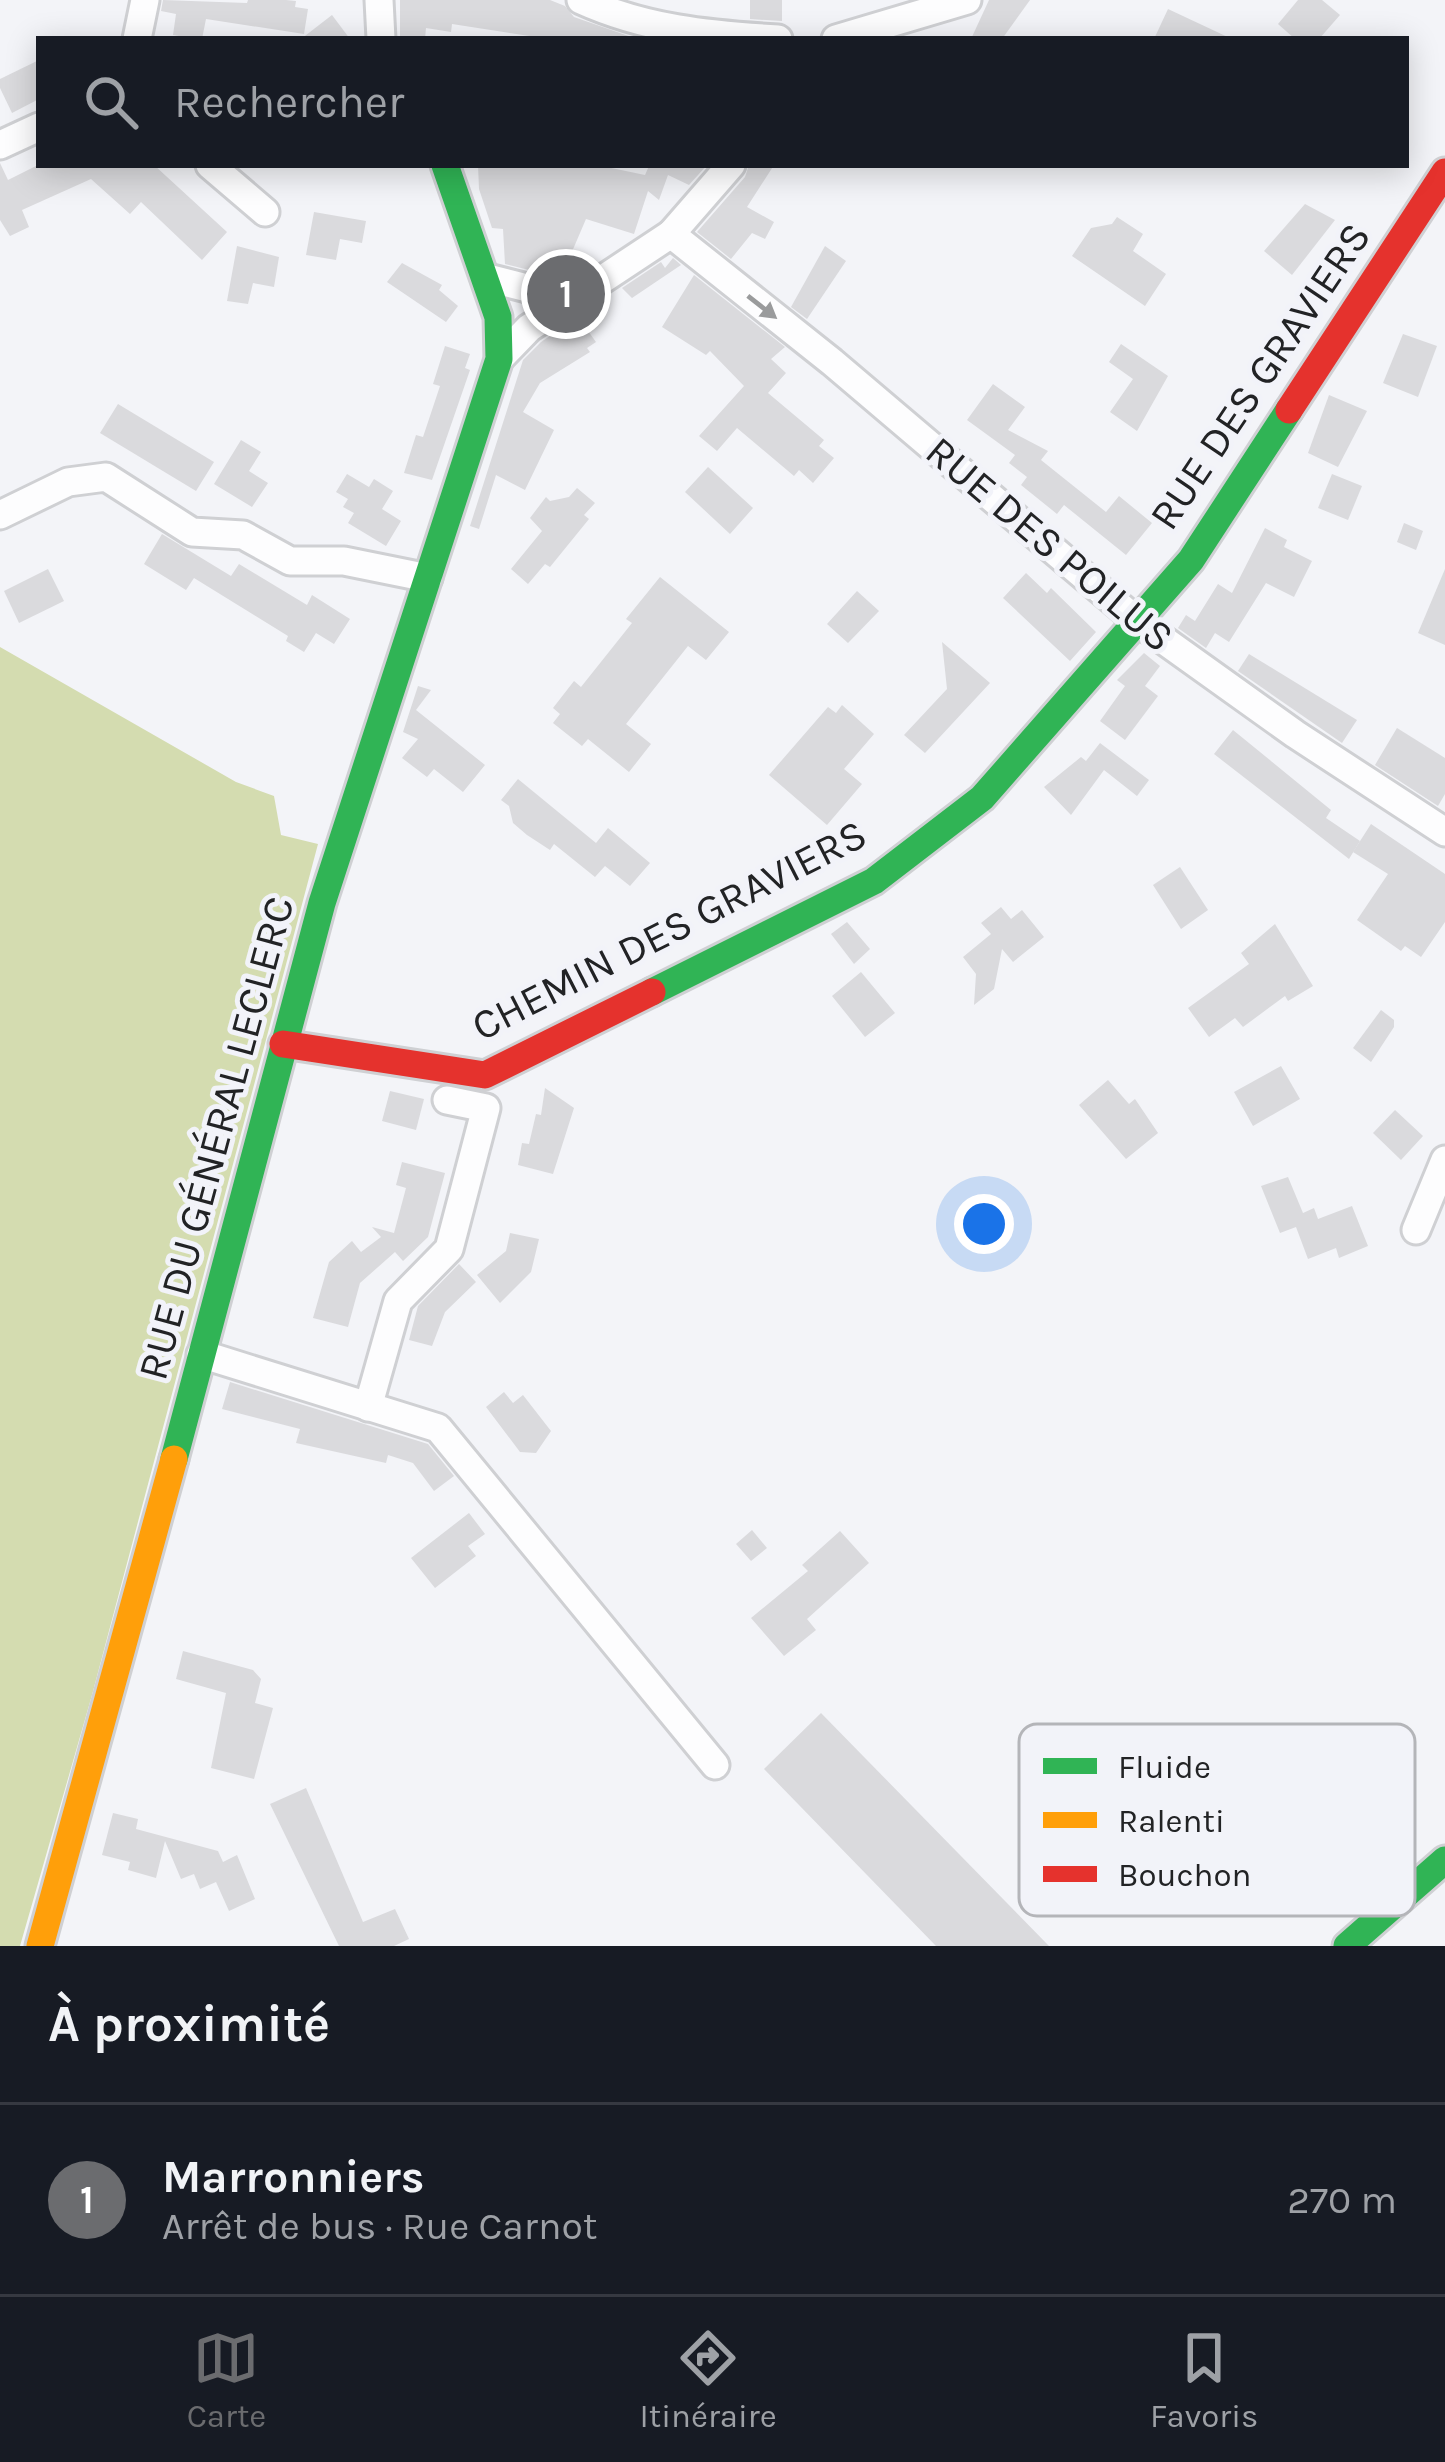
<!DOCTYPE html>
<html lang="fr">
<head>
<meta charset="utf-8">
<style>
  :root { --surface:#171b24; --page:#20242c; --text:#f1f3f6; --muted:#9ea1a6; --line:#363941; --accent:#6b6c6f }
  body { margin:0; font-family:Karla,sans-serif; background:var(--page); color:var(--text) }
  .you { position:absolute; left:984px; top:1224px; width:42px; height:42px; margin:-30px; border:9px solid #fff; border-radius:50%; background:#1a73e8; box-shadow:0 0 0 18px #1a73e833 }
  .badge { display:grid; place-items:center; width:78px; height:78px; border-radius:50%; background:var(--accent); color:#fff; font-size:39px; font-weight:700 }
  .pin { position:absolute; translate:-50% -50%; border:6px solid #fff; box-shadow:0 3px 12px #0006 }
  .list { margin:0; padding:0; list-style:none }
  h2 { display:flex; justify-content:space-between; align-items:center; height:156px; margin:0; padding:0 48px; font-size:51px }
  h2 small { font-size:39px; font-weight:400; color:var(--muted) }
  .list li { display:grid; grid-template-columns:78px 1fr auto; gap:36px; align-items:center; box-sizing:border-box; height:192px; padding:0 48px; border-top:3px solid var(--line) }
  .list b { display:block; font-size:45px; white-space:nowrap }
  .list p { margin:0; font-size:39px; white-space:nowrap; color:var(--muted) }
  .list em { font-size:39px; font-style:normal; color:var(--muted) }
  .icon { flex:none; width:66px; height:66px; fill:none; stroke:currentColor; stroke-width:2; stroke-linecap:round; stroke-linejoin:round }
  .map { position:relative; flex:none; width:1445px; height:1946px; overflow:hidden }
  .search { position:absolute; background:var(--surface); box-shadow:0 6px 30px #0003; left:36px; right:36px; top:36px; height:132px; display:flex; align-items:center; gap:30px; box-sizing:border-box; padding:0 42px; border-radius:0px; color:var(--muted); font-size:45px }
  .sheet { height:348px; background:var(--surface) }
  nav { display:flex; justify-content:space-around; align-items:center; box-sizing:border-box; height:168px; border-top:3px solid var(--line); background:var(--surface); font-size:33px; color:var(--muted) }
  nav a { display:grid; justify-items:center; gap:6px }
  nav .on { color:var(--accent) }
  .map>svg:first-child { display:block }
</style>
</head>
<body>
<div class="map">
<svg width="1445" height="1946" viewBox="0 0 1445 1946">
  <rect width="100%" height="100%" fill="#f3f4f8"/>
  <polygon fill="#d4dcb0" points="0,647 236,782 274,796 281,835 318,844 92,1695 20,1946 0,1946"/>
  <g fill="#dadadd">
    <polygon points="163,0 247,3 248,0 286,0 296,1 295,7 308,9 304,34 206,19 202,39 196,39 173,35 176,14 161,11"/>
    <polygon points="400,0 550,0 565,6 574,17 637,39 549,39 452,24 451,32 426,28 425,39 400,39"/>
    <polygon points="750,0 782,0 782,21 750,19"/>
    <polygon points="989,0 1030,0 1002,39 971,39"/>
    <polygon points="1298,0 1322,0 1340,15 1319,39 1295,39 1278,24"/>
    <polygon points="1168,9 1232,39 1154,39"/>
    <polygon points="332,15 350,39 301,39"/>
    <polygon points="39,60 39,99 12,113 0,88 0,79"/>
    <polygon points="0,163 8,180 38,165 154,165 227,232 202,260 141,202 130,214 91,179 22,210 29,227 10,236 0,220"/>
    <polygon points="478,165 597,165 645,175 649,166 647,165 707,165 689,185 668,175 659,200 648,191 634,234 586,219 571,254 586,269 569,280 505,264 503,229 492,228 479,189"/>
    <polygon points="749,165 774,165 747,207 774,222 765,239 752,233 731,259 697,232 745,177"/>
    <polygon points="1305,204 1335,220 1292,275 1264,251"/>
    <polygon points="314,212 366,221 362,243 340,239 336,260 306,255"/>
    <polygon points="1117,217 1143,234 1133,251 1166,274 1145,306 1072,256 1091,228 1112,224"/>
    <polygon points="237,246 279,257 274,287 253,283 248,304 227,301"/>
    <polygon points="825,246 846,261 807,319 791,307"/>
    <polygon points="673,258 681,265 632,298 622,288 661,262 665,268"/>
    <polygon points="402,263 442,285 439,290 458,306 446,322 387,282"/>
    <polygon points="694,275 785,347 771,359 786,373 768,393 824,440 819,446 834,458 813,483 799,470 794,476 737,428 717,451 699,436 744,386 710,351 706,355 662,327"/>
    <polygon points="578,317 596,342 587,348 590,352 540,383 523,412 554,430 525,490 496,475 479,529 470,526 523,360 541,342"/>
    <polygon points="1403,334 1437,346 1418,397 1383,383"/>
    <polygon points="1121,344 1168,376 1137,431 1110,412 1133,379 1109,362"/>
    <polygon points="445,346 470,354 465,368 470,370 432,480 404,473 416,435 423,437 440,386 433,384"/>
    <polygon points="993,384 1025,407 1008,430 1048,451 1041,460 1106,512 1119,496 1152,523 1126,555 1064,505 1057,514 1021,485 1027,477 1009,463 1015,455 967,420"/>
    <polygon points="1329,395 1367,411 1338,467 1308,453"/>
    <polygon points="118,404 214,462 196,491 100,433"/>
    <polygon points="241,440 261,452 249,471 268,483 252,507 214,484"/>
    <polygon points="708,467 753,508 730,534 685,492"/>
    <polygon points="347,474 369,487 374,479 393,491 382,509 401,521 386,546 348,523 354,513 343,507 348,499 336,492"/>
    <polygon points="1332,474 1362,486 1348,520 1318,508"/>
    <polygon points="577,488 595,503 584,515 589,519 550,567 545,564 528,584 511,569 542,531 530,518 546,497 550,501 569,497"/>
    <polygon points="1404,523 1423,531 1416,550 1397,542"/>
    <polygon points="1265,528 1287,540 1284,547 1312,561 1294,597 1266,583 1229,642 1215,633 1206,648 1178,628 1186,615 1195,621 1218,584 1232,593"/>
    <polygon points="162,534 231,576 239,564 307,605 312,595 350,619 334,644 316,633 304,652 286,641 288,636 194,578 186,590 144,564"/>
    <polygon points="48,569 64,601 19,623 4,591"/>
    <polygon points="1445,569 1445,645 1418,633"/>
    <polygon points="1026,573 1047,593 1051,588 1096,632 1070,661 1003,598"/>
    <polygon points="660,577 729,632 706,660 688,646 626,724 651,744 629,772 588,739 582,746 553,723 560,714 553,708 574,681 581,687 632,623 626,619"/>
    <polygon points="857,591 879,611 848,643 827,624"/>
    <polygon points="942,642 990,683 925,753 904,735 947,689"/>
    <polygon points="1144,653 1160,666 1145,686 1158,696 1125,740 1100,721 1125,686 1117,680"/>
    <polygon points="1249,654 1357,720 1342,743 1238,671"/>
    <polygon points="418,686 431,690 416,710 485,765 463,792 434,769 427,777 402,758 418,739 403,732"/>
    <polygon points="842,705 874,734 844,769 862,784 827,825 769,775 828,707 836,713"/>
    <polygon points="1397,728 1445,758 1445,794 1438,806 1375,765"/>
    <polygon points="1233,730 1331,810 1326,818 1360,841 1349,859 1214,754"/>
    <polygon points="1100,743 1149,780 1137,796 1104,770 1071,815 1044,787 1081,757 1086,761"/>
    <polygon points="518,779 596,843 608,828 650,863 630,886 605,866 595,877 554,844 550,850 527,835 513,823 509,806 501,800"/>
    <polygon points="1371,824 1445,874 1445,922 1421,957 1405,946 1401,951 1357,920 1388,874 1353,852"/>
    <polygon points="1180,867 1208,910 1181,929 1153,885"/>
    <polygon points="1001,907 1011,919 1022,910 1044,937 1013,962 1002,949 994,989 974,1005 976,974 963,957 991,934 981,923"/>
    <polygon points="847,922 870,949 854,964 831,934"/>
    <polygon points="1275,924 1313,986 1288,1001 1285,996 1243,1027 1235,1018 1209,1037 1188,1008 1249,964 1241,953"/>
    <polygon points="861,972 895,1013 865,1037 832,996"/>
    <polygon points="1381,1010 1394,1020 1394,1027 1371,1062 1353,1048"/>
    <polygon points="1281,1066 1300,1099 1253,1126 1234,1092"/>
    <polygon points="1108,1080 1129,1104 1135,1099 1158,1133 1126,1159 1079,1105"/>
    <polygon points="545,1088 574,1108 553,1174 518,1165 522,1143 529,1144 536,1114 541,1115"/>
    <polygon points="390,1091 424,1099 416,1130 382,1121"/>
    <polygon points="1395,1110 1423,1136 1401,1160 1373,1133"/>
    <polygon points="402,1162 445,1173 428,1237 403,1261 395,1252 360,1283 348,1327 313,1318 329,1262 352,1241 361,1252 381,1237 372,1227 394,1233 406,1188 396,1185"/>
    <polygon points="1288,1177 1303,1213 1314,1208 1318,1219 1352,1206 1368,1246 1339,1258 1336,1248 1308,1259 1296,1227 1280,1233 1261,1186"/>
    <polygon points="510,1233 539,1239 531,1272 500,1303 477,1275 506,1251"/>
    <polygon points="459,1264 476,1282 445,1312 432,1346 409,1340 418,1306"/>
    <polygon points="230,1382 428,1444 454,1476 434,1491 413,1463 388,1455 386,1463 296,1443 300,1429 222,1409"/>
    <polygon points="504,1392 513,1403 523,1395 551,1431 536,1453 520,1452 486,1407"/>
    <polygon points="469,1513 485,1534 468,1546 476,1556 435,1588 411,1558"/>
    <polygon points="752,1530 767,1548 751,1561 736,1544"/>
    <polygon points="840,1531 869,1563 807,1619 816,1630 784,1656 751,1618 808,1571 802,1565"/>
    <polygon points="183,1651 253,1670 261,1679 255,1703 273,1708 254,1779 211,1768 226,1693 176,1679"/>
    <polygon points="821,1713 1049,1946 936,1946 764,1769"/>
    <polygon points="306,1788 363,1922 395,1909 409,1939 394,1946 339,1946 270,1804"/>
    <polygon points="113,1813 138,1819 136,1829 218,1851 223,1862 237,1855 255,1899 229,1911 216,1882 200,1889 194,1874 181,1879 165,1841 156,1878 128,1870 130,1862 102,1855"/>
  </g>
  <g fill="none" stroke-linecap="round" stroke-linejoin="round">
    <g stroke="#cfd0d3" stroke-width="33">
      <g id="street">
        <polyline points="379,0 381,39"/>
        <path d="M 581,0 C 645,29 709,35 778,39"/>
        <polyline points="137,39 145,0"/>
        <polyline points="836,39 967,0"/>
        <polyline points="0,145 39,127"/>
        <polyline points="210,165 265,212"/>
        <polyline points="671,234 832,362 1137,621 1295,734 1445,832"/>
        <polyline points="488,278 570,299"/>
        <polyline points="499,359 529,328 671,234 731,165"/>
        <polyline points="0,515 68,482 106,477 192,532 243,535 290,561 344,561 428,578"/>
        <polyline points="1416,1230 1445,1160"/>
        <polyline points="201,1354 438,1428 715,1765"/>
        <polyline points="368,1407 398,1301 449,1249 486,1108 447,1100"/>
      </g>
    </g>
    <g stroke="#cfd0d3" stroke-width="33">
      <g id="fast">
        <polyline points="652,992 874,881 982,798 1191,560 1289,410"/>
        <polyline points="174,1459 322,903 499,359 498,317 445,165"/>
        <polyline points="1347,1946 1445,1860"/>
      </g>
    </g>
    <g stroke="#cfd0d3" stroke-width="33">
      <polyline id="slow" points="40,1946 174,1459"/>
    </g>
    <g stroke="#cfd0d3" stroke-width="33">
      <g id="jam">
        <polyline points="1289,410 1445,172"/>
        <polyline points="283,1044 485,1075 652,992"/>
      </g>
    </g>
    <use href="#street" stroke="#fdfdfe" stroke-width="27"/>
    <use href="#fast" stroke="#30b455" stroke-width="27"/>
    <use href="#slow" stroke="#ff9f0a" stroke-width="27"/>
    <use href="#jam" stroke="#e5322d" stroke-width="27"/>
  </g>
  <defs><path id="oneway-solid" d="M-6-.8H1V-3.2L6.5 0L1 3.2V.8H-6Z" transform="scale(3)"/></defs>
  <use fill="#9a9b9c" href="#oneway-solid" transform="translate(762 307) rotate(38)"/>
  <g text-anchor="middle" dominant-baseline="central" stroke-width="10" stroke-linejoin="round" paint-order="stroke">
    <g font-size="42" fill="#222325" stroke="#f2f3f9">
      <text transform="translate(1260 376) rotate(-56)">RUE DES GRAVIERS</text>
      <text transform="translate(1050 544) rotate(40)">RUE DES POILUS</text>
      <text transform="translate(669 930) rotate(-27)">CHEMIN DES GRAVIERS</text>
      <text transform="translate(216 1138) rotate(-75)">RUE DU GÉNÉRAL LECLERC</text>
    </g>
  </g>
  <rect x="1019" y="1724" width="396" height="192" rx="18" fill="#f2f3f9" stroke="#b4b5b9" stroke-width="3"/>
  <rect x="1043" y="1758" width="54" height="16" fill="#30b455"/>
  <rect x="1043" y="1812" width="54" height="16" fill="#ff9f0a"/>
  <rect x="1043" y="1866" width="54" height="16" fill="#e5322d"/>
  <g font-size="33" fill="#222325">
    <text x="1118" y="1778">Fluide</text>
    <text x="1118" y="1832">Ralenti</text>
    <text x="1118" y="1886">Bouchon</text>
  </g>
</svg>
<div class="you"></div>
<div class="pin badge" style="left:566px;top:294px">1</div>
<div class="search"><svg class="icon" aria-label="search" viewBox="0 0 24 24"><circle cx="10" cy="10" r="6"/><path d="M15 15l6 6"/></svg>Rechercher</div>
</div>
<section class="sheet">
<h2>À proximité<small></small></h2>
<ul class="list">
<li><span class="badge">1</span><div><b>Marronniers</b><p>Arrêt de bus · Rue Carnot</p></div><em>270 m</em></li>
</ul>
</section>
<nav>
<a class="on"><svg class="icon" aria-label="map" viewBox="0 0 24 24"><path d="M3 6l6-2 6 2 6-2v14l-6 2-6-2-6 2zM9 4v14M15 6v14"/></svg>Carte</a>
<a><svg class="icon" aria-label="directions" viewBox="0 0 24 24"><path d="M12 3l9 9-9 9-9-9zM9 14v-3h6M13 9l2 2-2 2"/></svg>Itinéraire</a>
<a><svg class="icon" aria-label="saved" viewBox="0 0 24 24"><path d="M7 4h10v16l-5-4-5 4z"/></svg>Favoris</a>
</nav>
</body>
</html>
